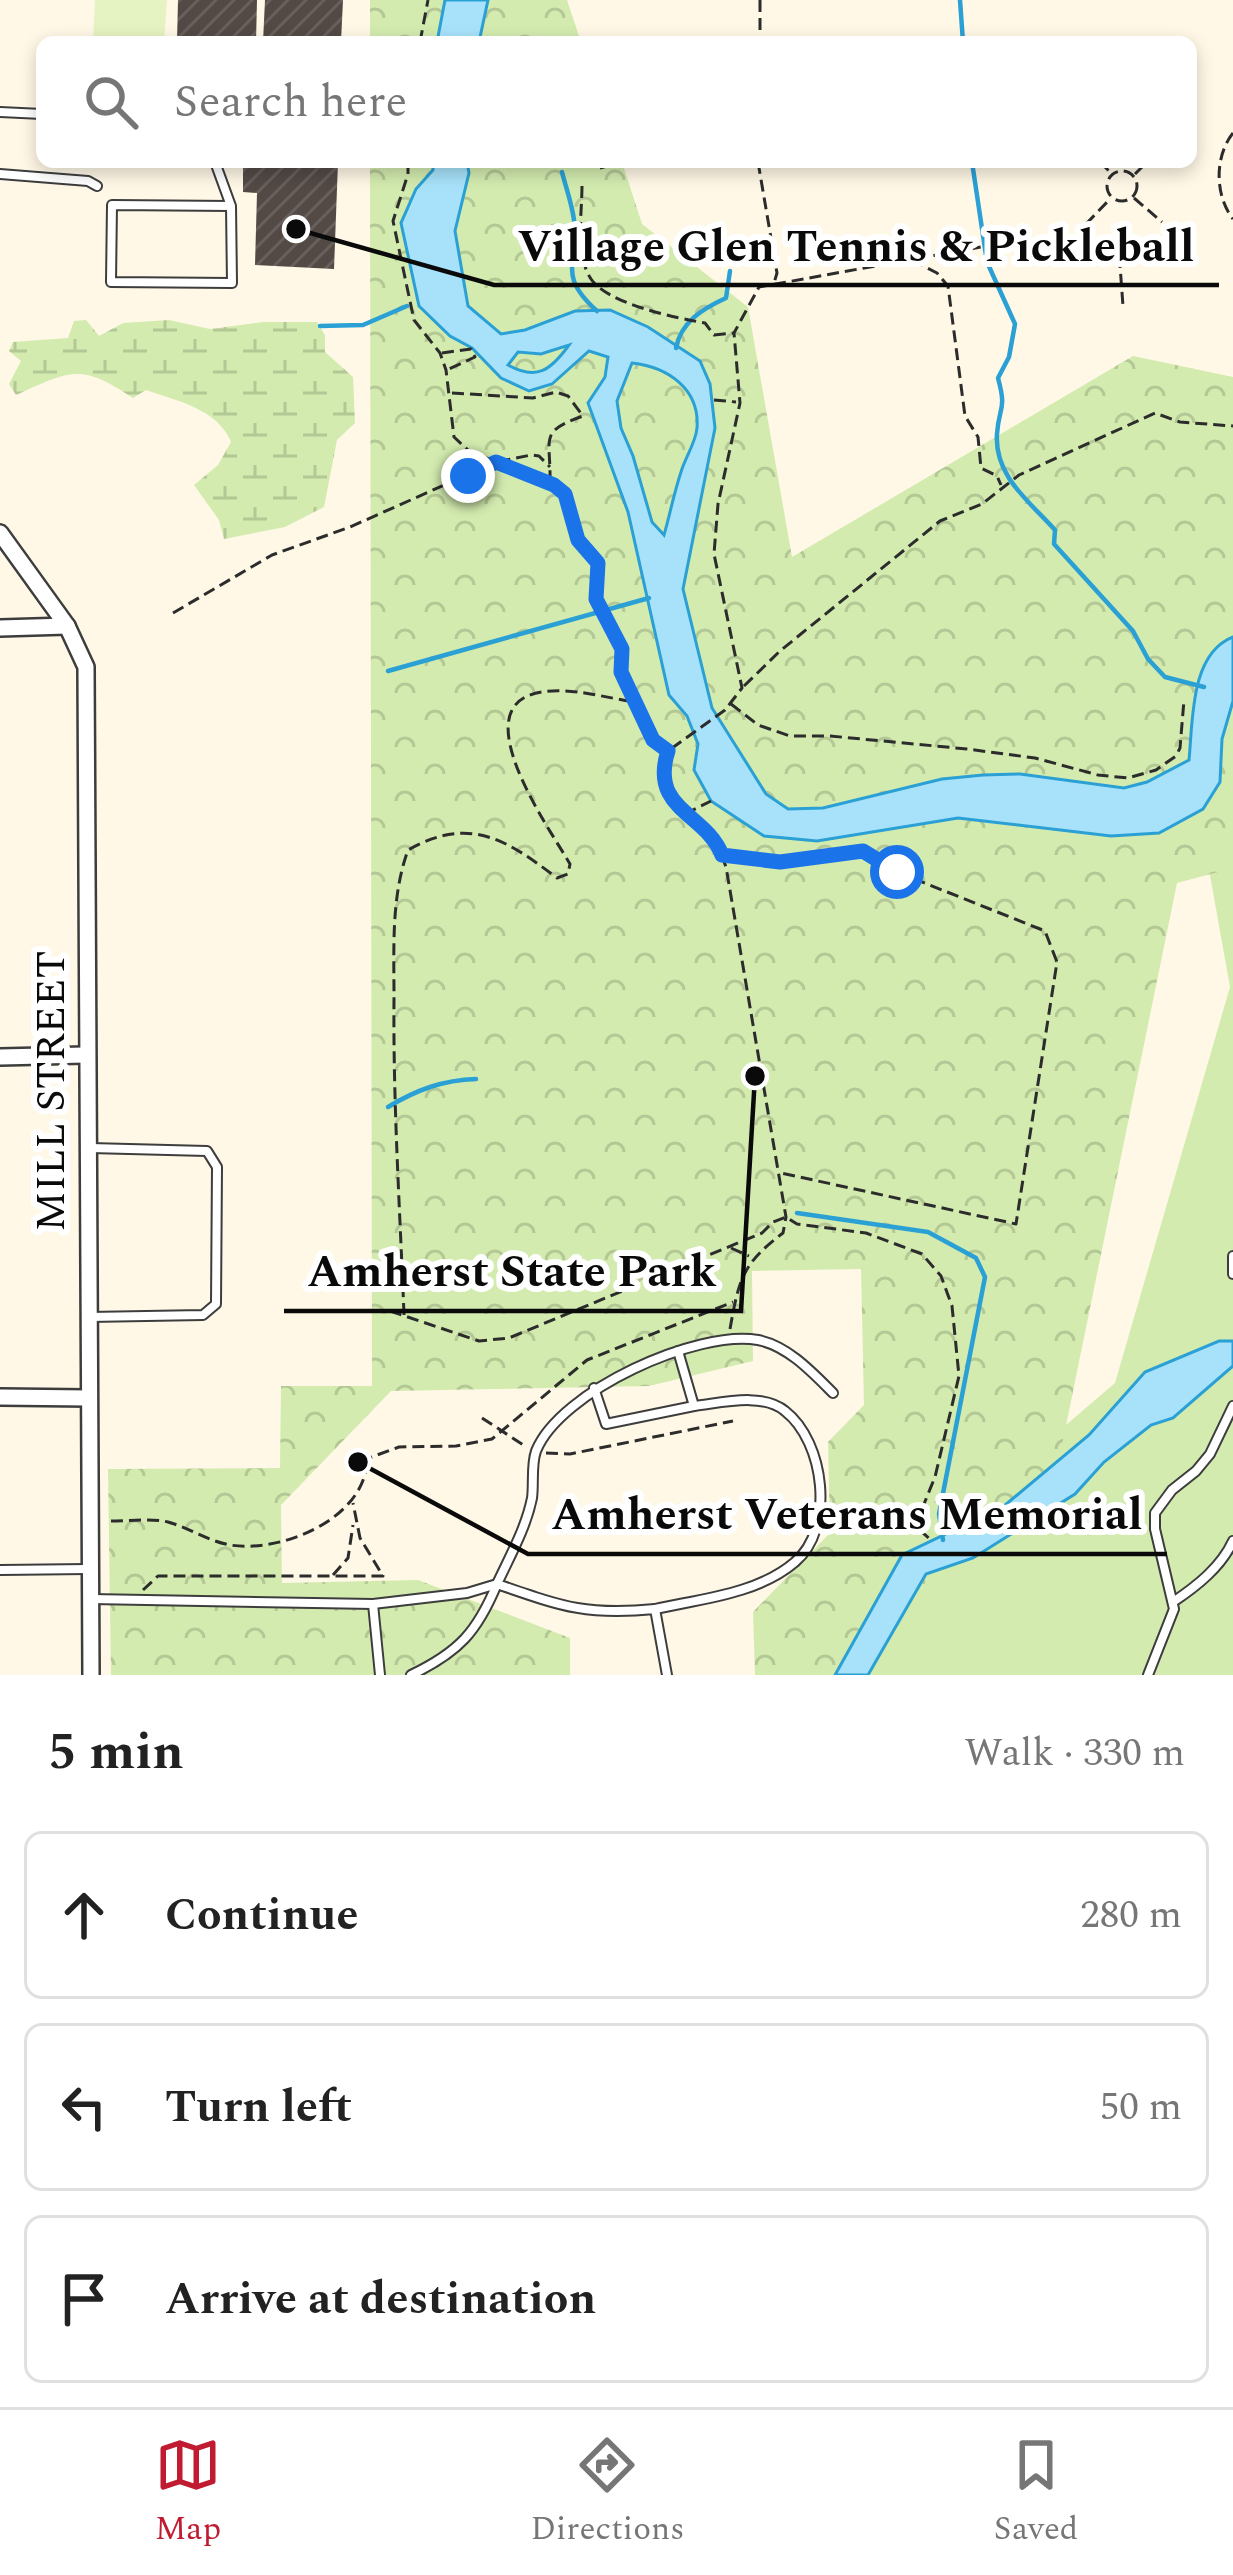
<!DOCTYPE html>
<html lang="en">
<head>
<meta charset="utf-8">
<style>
  :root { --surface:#fff; --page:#f6f6f6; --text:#222; --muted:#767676; --line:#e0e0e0; --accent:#c11b31 }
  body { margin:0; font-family:Spectral,serif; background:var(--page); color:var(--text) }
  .stop { position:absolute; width:36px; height:36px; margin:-27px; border:9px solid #1a73e8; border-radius:50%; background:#fff }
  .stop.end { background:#1a73e8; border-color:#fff; box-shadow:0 3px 12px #0008 }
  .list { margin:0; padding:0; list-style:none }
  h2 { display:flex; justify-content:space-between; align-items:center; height:156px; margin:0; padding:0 48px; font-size:51px }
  h2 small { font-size:39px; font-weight:400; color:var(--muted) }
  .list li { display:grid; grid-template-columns:78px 1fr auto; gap:36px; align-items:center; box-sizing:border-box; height:168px; margin:0 24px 24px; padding:0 24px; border:3px solid var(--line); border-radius:18px }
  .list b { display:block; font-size:45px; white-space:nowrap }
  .list em { font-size:39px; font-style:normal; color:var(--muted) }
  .icon { flex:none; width:66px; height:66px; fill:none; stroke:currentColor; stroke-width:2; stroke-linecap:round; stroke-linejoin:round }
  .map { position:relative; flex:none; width:1233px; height:1675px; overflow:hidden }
  .search { position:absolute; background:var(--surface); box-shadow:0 6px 18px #0003; left:36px; right:36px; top:36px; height:132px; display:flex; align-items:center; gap:30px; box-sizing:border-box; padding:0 42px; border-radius:18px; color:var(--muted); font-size:45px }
  .sheet { height:732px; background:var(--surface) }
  nav { display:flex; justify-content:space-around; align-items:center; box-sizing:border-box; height:168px; border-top:3px solid var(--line); background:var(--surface); font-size:33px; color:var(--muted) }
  nav a { display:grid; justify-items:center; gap:6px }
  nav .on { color:var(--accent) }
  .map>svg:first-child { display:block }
</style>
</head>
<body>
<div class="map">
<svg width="1233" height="1675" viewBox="0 0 1233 1675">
  <defs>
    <pattern id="wetland-marsh" width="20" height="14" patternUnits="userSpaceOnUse" patternTransform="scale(3)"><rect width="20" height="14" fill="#d3ebaf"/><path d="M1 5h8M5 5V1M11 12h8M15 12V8" fill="none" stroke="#b4c895"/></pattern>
    <pattern id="park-crowns" width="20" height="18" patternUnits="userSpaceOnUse" patternTransform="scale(3)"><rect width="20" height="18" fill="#d3ebaf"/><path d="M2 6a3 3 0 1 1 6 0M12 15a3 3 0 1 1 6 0" fill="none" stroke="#b4c895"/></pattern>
    <pattern id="building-hatch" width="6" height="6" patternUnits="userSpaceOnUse" patternTransform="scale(3)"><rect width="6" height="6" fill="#534a46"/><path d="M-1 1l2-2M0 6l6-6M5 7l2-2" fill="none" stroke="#67605c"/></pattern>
  </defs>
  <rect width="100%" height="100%" fill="#fff8e6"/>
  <polygon fill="#d3ebaf" points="1233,858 1233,1675 832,1675 969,1508 1115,1383 1230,987 1208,864"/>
  <path fill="url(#wetland-marsh)" d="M 86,320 L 99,336 L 123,323 L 169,320 L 210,329 L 263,322 L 317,322 L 325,335 L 325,352 L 353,377 L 355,423 L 337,440 L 324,507 L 285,527 L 224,539 L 219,520 L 194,485 L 218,465 L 231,442 C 218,409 177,401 146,390 L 133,398 C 81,363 71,370 16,395 L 9,384 L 21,361 L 9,351 L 13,342 L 68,338 L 74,321 Z"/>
  <g fill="url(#park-crowns)">
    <polygon points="370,0 567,0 581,42 370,42"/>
    <polygon points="370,162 622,162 642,224 748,307 792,557 1133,356 1233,377 1233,868 1177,883 1053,1489 903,1600 851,1675 755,1675 753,1612 830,1533 828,1442 864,1405 861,1269 752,1271 753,1361 649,1386 391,1391 281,1505 282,1583 418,1580 570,1638 570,1675 111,1675 108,1469 280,1468 281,1386 372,1386"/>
  </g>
  <polygon fill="#e5f2c1" points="95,0 167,0 164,42 93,42"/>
  <g fill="#a8e2fa" stroke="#2aa0d5" stroke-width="3" fill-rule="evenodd">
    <polygon points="445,0 488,0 479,42 437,42"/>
    <path d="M 433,162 L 467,162 L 469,173 L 455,231 L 468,306 L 501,334 L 525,330 L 575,311 L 610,310 L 648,327 L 700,361 L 710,384 L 715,428 L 683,589 L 712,708 L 766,794 L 788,809 L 823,808 L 942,779 L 983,775 L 1020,774 L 1124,788 L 1147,782 L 1189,760 C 1193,720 1190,654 1233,637 L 1233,701 L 1222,739 L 1220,782 L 1203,809 L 1159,833 L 1111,836 L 958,818 L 817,841 L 764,836 L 711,801 L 694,770 L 698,744 L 687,716 L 669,695 L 628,512 L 588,403 L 605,377 L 608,357 L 589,351 L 552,384 L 529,391 L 501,378 L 472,348 L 450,336 L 419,306 L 401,223 L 416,189 L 433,170 ZM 569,345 C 551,370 537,381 508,365 L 518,352 L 541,354 ZM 632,363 C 668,367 700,389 697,428 C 696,442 685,458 681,472 C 674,493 670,514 664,535 L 652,522 L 633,456 L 621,428 L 617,401 Z"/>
    <polygon points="1219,1341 1233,1341 1233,1366 1173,1418 1151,1425 1104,1462 1075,1494 973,1558 926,1574 868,1675 835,1675 902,1555 1004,1506 1089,1435 1145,1372"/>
  </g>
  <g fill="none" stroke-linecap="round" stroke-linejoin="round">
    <g stroke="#2aa0d5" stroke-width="4.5">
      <polyline points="960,0 963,42"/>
      <path d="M 972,162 L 987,262 L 1015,324 L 1009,357 L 998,378 C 1007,411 999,405 997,434 C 994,476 1029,501 1055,530 L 1054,544 L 1133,631 L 1148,659 L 1165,677 L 1204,687"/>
      <path d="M 562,172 C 566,188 572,204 574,220 C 579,264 556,274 597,311"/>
      <polyline points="320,326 363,325 407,306"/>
      <path d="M 676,348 C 681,322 702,309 726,298 L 730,271"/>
      <polyline points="388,671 649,598"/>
      <path d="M 388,1107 C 416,1090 443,1080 476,1079"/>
      <polyline points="797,1213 928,1232 976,1258 985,1277 939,1514 943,1540"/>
    </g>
  </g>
  <g fill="url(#building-hatch)">
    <polygon points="178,0 257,0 256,42 177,42"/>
    <polygon points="265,0 343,0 341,42 263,42"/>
    <polygon points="243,162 338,162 334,269 255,265 257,193 243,192"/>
  </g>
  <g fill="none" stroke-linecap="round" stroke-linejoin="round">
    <g stroke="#3d3d3d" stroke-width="12">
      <g id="lane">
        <polyline points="0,112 42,114"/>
        <polyline points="215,162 231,206 232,283 111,282 112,205 231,206"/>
        <polyline points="0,174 88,181 97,186"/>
        <polyline points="1233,1256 1233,1274"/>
        <polyline points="89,1317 203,1315 216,1304 217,1167 207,1151 90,1148"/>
        <polyline points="594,1388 606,1424 694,1406"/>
        <polyline points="0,1570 88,1569"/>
        <path d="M 91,1599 L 373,1604 L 467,1593 L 497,1584 C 477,1632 459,1652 411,1675"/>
        <path d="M 1173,1602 C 1197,1586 1221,1567 1233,1541"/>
        <polyline points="373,1604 380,1675"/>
        <path d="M 655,1609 C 700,1599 758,1594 795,1562 C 835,1529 825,1442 785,1411 C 762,1392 721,1403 694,1406 L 678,1351"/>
        <path d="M 667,1675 L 655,1609 C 586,1616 561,1606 497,1584 C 510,1556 526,1528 532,1498 C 534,1484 531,1465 536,1451 C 560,1391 698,1329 758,1340 C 788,1346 812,1372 833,1393"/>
        <polyline points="1148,1675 1174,1609 1155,1529 1155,1513 1172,1490 1196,1471 1210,1454 1233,1406"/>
      </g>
    </g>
    <g stroke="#3d3d3d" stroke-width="20">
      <g id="street">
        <polyline points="0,533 67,626 86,667 91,1675"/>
        <polyline points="0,628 67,626"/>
        <polyline points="0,1057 85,1055"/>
        <polyline points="0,1397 88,1398"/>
      </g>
    </g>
    <g stroke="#2c2c2c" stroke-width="3" stroke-dasharray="12 6" stroke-linecap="butt">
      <polyline points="760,0 760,42"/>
      <polyline points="420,42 428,0"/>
      <path d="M 1233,133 C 1214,157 1215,196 1233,219"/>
      <polyline points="408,162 408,174 393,221 414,320 440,353 446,370 454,437 469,451 554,485 565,494 577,540 598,563 596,599 621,649 621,672 653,740 665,749"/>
      <polyline points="758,162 777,273 774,283"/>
      <polyline points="1100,162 1111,173"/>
      <polyline points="600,168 621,162"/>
      <circle cx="1122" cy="186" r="15"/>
      <polyline points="1135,174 1147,162"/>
      <path d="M 582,186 C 582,213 575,255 591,279 C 608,304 676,318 705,323 L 714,335 L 734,333"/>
      <polyline points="1134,198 1162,222"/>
      <polyline points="1086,224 1110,199"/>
      <polyline points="1118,238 1123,306"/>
      <polyline points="912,260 937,273 948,286 965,416 978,437 981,468 997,476 1001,485"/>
      <polyline points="442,353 471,349 475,357 447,370"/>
      <path d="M 452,393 L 533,398 L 556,392 L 568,396 L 583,416 C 538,432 551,437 550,482"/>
      <polyline points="714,400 736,402"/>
      <polyline points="173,613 272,555 350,527 496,462 531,455 539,456 550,467"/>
      <polyline points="744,686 780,651 940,521 982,504 1019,475 1155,413 1180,422 1233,426"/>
      <polyline points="731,704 758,725 790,736 830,736 967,749 1035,758 1098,775 1128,778 1156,770 1176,756 1180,748 1184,700"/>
      <polyline points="685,814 711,801"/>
      <polyline points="724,856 780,862 863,851 897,872 1045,931 1057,962 1016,1224 781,1173"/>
      <polyline points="731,1248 749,1256"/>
      <polyline points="390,1311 479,1341 509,1338 762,1233 773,1222 786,1217 797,1224 866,1233 922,1254 941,1276 952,1306 959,1376 935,1477 915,1526 931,1540"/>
      <path d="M 404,1315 C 400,1210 393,1104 394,998 C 394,948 391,897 408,850 C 470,815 507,840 557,878 L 568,874 L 570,864 C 550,829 460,704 542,692 C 571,687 606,698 635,702"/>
      <path d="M 730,1329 C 739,1279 742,1264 783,1233 L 786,1217 L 726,867 L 716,840 L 684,815 L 669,796 L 662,767 L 668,751 L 725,710 L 742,688 L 714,554 L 718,504 L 740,403 L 734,333 L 759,287 L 992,245"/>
      <polyline points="482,1418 525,1446"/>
      <polyline points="546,1453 570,1454 733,1421"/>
      <path d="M 111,1521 C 129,1521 151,1518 168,1522 C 189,1528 208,1541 230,1545 C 279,1553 356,1522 366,1470 L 358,1462 L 399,1447 L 456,1446 L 492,1439 L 587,1360 L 733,1302"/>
      <polyline points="333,1575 348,1558 353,1525"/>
      <polyline points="143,1590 158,1576 383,1576 360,1538 353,1503"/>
    </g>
    <use href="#lane" stroke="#fff" stroke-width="8"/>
    <use href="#street" stroke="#fff" stroke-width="15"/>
  </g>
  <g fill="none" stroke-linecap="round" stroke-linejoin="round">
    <path stroke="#1a73e8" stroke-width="15" d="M 468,476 L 496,462 L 554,485 L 565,494 L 578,540 L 598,563 L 596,599 L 622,649 L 621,672 L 653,740 L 668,751 C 649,810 706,813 722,855 L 780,862 L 863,851 L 897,872"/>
  </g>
  <g text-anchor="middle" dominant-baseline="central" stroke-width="12" stroke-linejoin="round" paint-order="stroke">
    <g font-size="42" fill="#0a0a0a" stroke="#fff">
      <text transform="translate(51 1091) rotate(-90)">MILL STREET</text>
    </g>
  </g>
  <path fill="none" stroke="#0a0a0a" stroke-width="4.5" d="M296 229L494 285H1219M755 1076L741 1311H284M358 1462L528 1554H1167"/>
  <g fill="#0a0a0a" stroke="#fff" stroke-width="4.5">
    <circle cx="296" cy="229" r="12"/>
    <circle cx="755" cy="1076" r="12"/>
    <circle cx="358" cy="1462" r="12"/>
  </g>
  <g font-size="45" text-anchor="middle" font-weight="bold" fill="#0a0a0a" stroke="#fff" stroke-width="12" stroke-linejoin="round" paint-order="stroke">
    <text x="856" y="261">Village Glen Tennis &amp; Pickleball</text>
    <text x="512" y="1286">Amherst State Park</text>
    <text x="847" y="1529">Amherst Veterans Memorial</text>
  </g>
</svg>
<div class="stop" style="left:897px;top:872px"></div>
<div class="stop end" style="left:468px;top:476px"></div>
<div class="search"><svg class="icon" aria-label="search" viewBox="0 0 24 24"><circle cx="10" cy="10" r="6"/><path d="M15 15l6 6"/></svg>Search here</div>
</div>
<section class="sheet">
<h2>5 min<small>Walk · 330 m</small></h2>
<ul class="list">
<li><svg class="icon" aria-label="ahead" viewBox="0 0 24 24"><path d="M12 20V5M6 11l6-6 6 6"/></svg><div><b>Continue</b></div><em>280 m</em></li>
<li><svg class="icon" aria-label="left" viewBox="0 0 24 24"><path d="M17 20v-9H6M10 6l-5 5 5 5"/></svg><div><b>Turn left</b></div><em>50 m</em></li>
<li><svg class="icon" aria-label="arrive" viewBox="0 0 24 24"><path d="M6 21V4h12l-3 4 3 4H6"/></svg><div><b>Arrive at destination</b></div></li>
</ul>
</section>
<nav>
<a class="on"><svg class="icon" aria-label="map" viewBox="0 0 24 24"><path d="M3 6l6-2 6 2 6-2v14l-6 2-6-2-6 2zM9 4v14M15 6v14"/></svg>Map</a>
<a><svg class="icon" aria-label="directions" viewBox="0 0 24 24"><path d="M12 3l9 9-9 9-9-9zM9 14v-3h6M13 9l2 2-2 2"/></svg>Directions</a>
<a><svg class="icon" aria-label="saved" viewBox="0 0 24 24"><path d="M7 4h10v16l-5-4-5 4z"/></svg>Saved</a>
</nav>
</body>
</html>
